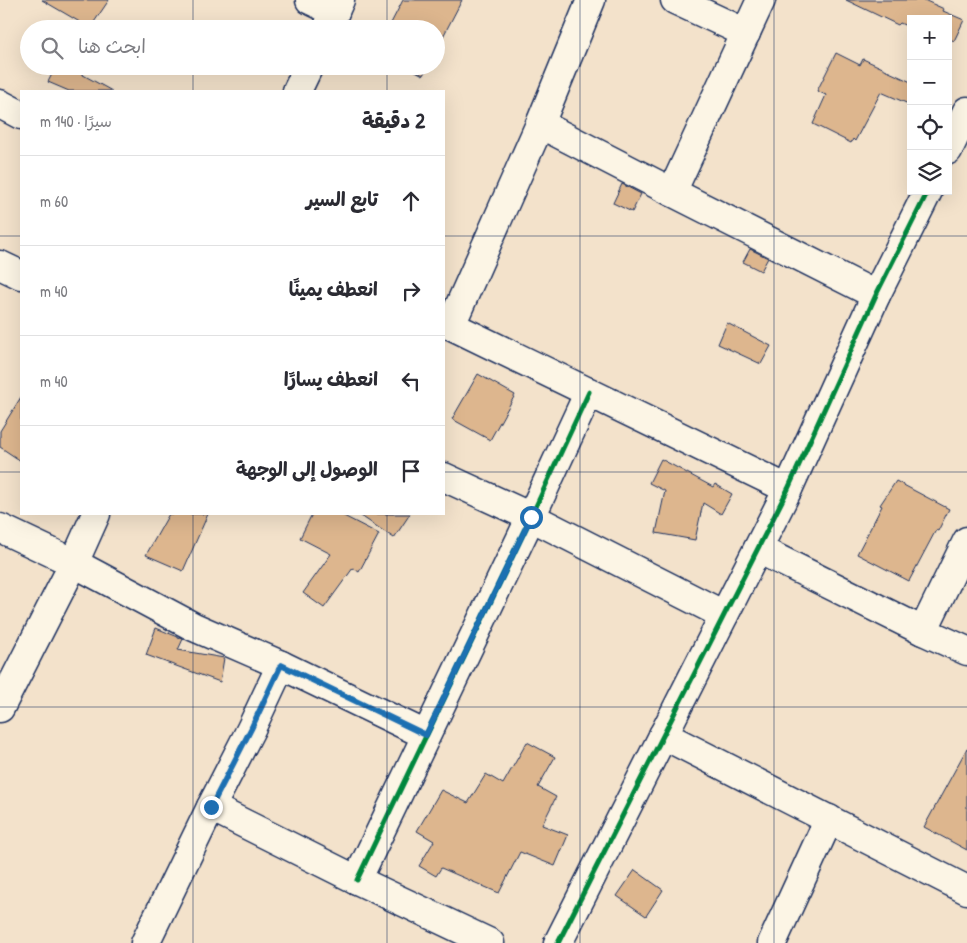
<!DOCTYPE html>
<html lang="ar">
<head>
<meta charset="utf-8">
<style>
  :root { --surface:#fff; --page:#f2f2f3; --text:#2b2b33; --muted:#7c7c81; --line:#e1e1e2 }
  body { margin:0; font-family:"Patrick Hand","Playpen Sans Arabic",sans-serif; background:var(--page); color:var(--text); direction:rtl }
  .controls { position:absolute; right:15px; top:15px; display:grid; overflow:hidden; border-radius:0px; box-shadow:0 5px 20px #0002 }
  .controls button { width:45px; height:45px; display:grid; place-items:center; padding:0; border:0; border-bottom:1px solid var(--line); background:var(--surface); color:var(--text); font:25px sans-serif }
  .stop { position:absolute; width:15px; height:15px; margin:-11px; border:4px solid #1f6fb2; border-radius:50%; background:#fff }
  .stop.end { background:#1f6fb2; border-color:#fff; box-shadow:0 1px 5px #0008 }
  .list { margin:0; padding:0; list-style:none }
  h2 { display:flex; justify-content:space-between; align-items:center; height:65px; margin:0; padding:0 20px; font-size:21px }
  h2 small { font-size:16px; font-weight:400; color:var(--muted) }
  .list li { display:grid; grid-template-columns:32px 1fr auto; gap:15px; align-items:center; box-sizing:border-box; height:90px; padding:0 20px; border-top:1px solid var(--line) }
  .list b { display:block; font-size:19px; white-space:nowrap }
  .list em { font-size:16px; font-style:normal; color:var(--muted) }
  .icon { flex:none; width:28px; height:28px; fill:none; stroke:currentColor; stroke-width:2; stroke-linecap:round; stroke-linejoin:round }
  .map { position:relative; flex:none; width:967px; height:943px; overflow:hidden; direction:ltr }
  .search { position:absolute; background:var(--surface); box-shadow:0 5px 20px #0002; left:20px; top:20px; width:425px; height:55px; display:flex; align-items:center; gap:12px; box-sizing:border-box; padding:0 18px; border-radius:28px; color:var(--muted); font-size:19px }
  .panel { position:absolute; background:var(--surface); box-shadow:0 5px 20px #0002; left:20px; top:90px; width:425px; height:425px; border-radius:0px; direction:rtl }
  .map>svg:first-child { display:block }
</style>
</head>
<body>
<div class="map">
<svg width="967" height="943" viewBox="0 0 967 943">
  <rect width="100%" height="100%" fill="#f3e2cb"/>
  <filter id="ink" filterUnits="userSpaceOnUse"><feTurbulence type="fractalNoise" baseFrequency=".02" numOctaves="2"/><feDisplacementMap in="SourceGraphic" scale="10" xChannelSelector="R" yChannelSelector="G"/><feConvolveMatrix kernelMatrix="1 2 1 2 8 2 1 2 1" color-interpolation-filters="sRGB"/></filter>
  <g filter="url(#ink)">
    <g fill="#ddb68e" stroke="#1b2f5e">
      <polygon points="42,0 109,0 90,28"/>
      <polygon points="403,0 462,0 436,50 436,29 388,29"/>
      <polygon points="846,0 924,0 944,9 943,11 964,20 954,41 948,38 948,19 911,19 911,28 900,23 898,25"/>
      <polygon points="836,53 860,65 863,59 887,70 887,71 911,82 911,105 881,92 855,141 853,139 851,143 813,124 826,95 817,91"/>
      <polygon points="56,66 67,66 112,91 69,91 48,82"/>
      <polygon points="406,66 428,66 423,75"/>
      <polygon points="622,184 641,194 632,212 613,203"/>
      <polygon points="750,249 768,258 761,271 743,262"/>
      <polygon points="727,323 771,346 761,364 718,344"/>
      <polygon points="478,374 515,395 490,440 452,419"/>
      <polygon points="21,397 21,461 0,447 0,431"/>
      <polygon points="661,459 713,487 715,484 732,494 721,514 703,503 695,540 656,533 665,491 649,483"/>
      <polygon points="896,481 949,509 938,531 936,530 909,581 857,554 882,506 880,505"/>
      <polygon points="169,514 208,514 183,571 146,555"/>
      <polygon points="312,514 340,514 379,534 359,572 353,568 324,608 303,593 331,554 300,538"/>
      <polygon points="358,514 410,514 394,538"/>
      <polygon points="156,628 183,639 178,650 224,658 220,682 146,655"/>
      <polygon points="527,742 555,757 538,787 556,797 542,825 568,835 555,866 520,852 499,893 441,868 436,876 419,866 434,841 417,831 441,790 468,803 486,774 503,784"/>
      <polygon points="967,748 967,850 924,827"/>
      <polygon points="635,870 663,890 646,916 617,896"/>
    </g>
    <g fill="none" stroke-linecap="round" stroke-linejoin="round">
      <g stroke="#1b2f5e" stroke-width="31">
        <g id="minor">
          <polyline points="310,0 335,12"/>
          <polyline points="675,0 746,33"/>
          <polyline points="327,29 340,0"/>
          <polyline points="297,91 309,66"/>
          <polyline points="0,104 21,115"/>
          <polyline points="540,124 672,192 876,295"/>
          <polyline points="948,150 967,111"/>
          <polyline points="672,192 761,0"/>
          <polyline points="0,265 21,275"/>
          <polyline points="444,322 788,489"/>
          <polyline points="451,325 540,124 591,0"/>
          <polyline points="444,477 531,517 724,615"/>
          <polyline points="0,528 74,563 194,627 281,665 426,735"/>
          <polyline points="758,549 923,631 967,651"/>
          <polyline points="923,631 967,541"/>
          <polyline points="0,708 74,563 96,514"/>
          <polyline points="663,735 967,890"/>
          <polyline points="211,807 357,880 490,943"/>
          <polyline points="357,880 531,517 589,392"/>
          <polyline points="145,943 211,807 251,729 281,665"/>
          <polyline points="558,943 788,489 876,295 928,191"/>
          <polyline points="772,943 829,819"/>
        </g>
      </g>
      <use href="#minor" stroke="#fcf5e5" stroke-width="28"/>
      <g stroke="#fcf5e5" stroke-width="8">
        <g id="cycleway">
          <polyline points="357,880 531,517 589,392"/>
          <polyline points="558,943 788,489 876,295 928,191"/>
        </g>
      </g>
      <use href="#cycleway" stroke="#00873e" stroke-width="5"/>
    </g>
  </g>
  <g fill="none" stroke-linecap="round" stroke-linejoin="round" filter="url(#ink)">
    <polyline stroke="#1f6fb2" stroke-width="6" points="211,807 251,729 281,665 426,735 531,517"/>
  </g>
  <path fill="none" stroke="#1b2f5e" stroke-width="1" stroke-opacity="0.55" d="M 193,0 L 193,29M 387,0 L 387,29M 580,0 L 580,943M 774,0 L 774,943M 193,66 L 193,91M 387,66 L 387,91M 0,236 L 21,236M 444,236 L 967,236M 0,472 L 21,472M 444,472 L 967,472M 193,514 L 193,943M 387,514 L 387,943M 0,707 L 967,707"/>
</svg>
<div class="controls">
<button>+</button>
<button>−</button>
<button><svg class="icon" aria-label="locate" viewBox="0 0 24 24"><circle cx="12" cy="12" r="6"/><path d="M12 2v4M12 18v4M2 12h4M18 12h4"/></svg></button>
<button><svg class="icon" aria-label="layers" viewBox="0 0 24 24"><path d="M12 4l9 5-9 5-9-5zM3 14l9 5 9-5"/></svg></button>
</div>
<div class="stop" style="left:531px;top:517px"></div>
<div class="stop end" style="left:211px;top:807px"></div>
<div class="search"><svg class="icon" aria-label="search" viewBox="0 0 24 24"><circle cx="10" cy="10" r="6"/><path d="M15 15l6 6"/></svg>ابحث هنا</div>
<section class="panel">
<h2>2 دقيقة<small>سيرًا · 140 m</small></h2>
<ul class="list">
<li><svg class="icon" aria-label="ahead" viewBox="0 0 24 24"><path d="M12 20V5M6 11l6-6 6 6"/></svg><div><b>تابع السير</b></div><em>60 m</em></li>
<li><svg class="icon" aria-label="right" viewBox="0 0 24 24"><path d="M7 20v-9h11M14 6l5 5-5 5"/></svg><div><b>انعطف يمينًا</b></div><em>40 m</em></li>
<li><svg class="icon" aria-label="left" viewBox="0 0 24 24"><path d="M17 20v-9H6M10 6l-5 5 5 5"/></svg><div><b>انعطف يسارًا</b></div><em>40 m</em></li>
<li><svg class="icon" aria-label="arrive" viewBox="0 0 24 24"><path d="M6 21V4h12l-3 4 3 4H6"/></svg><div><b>الوصول إلى الوجهة</b></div></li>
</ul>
</section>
</div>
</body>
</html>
